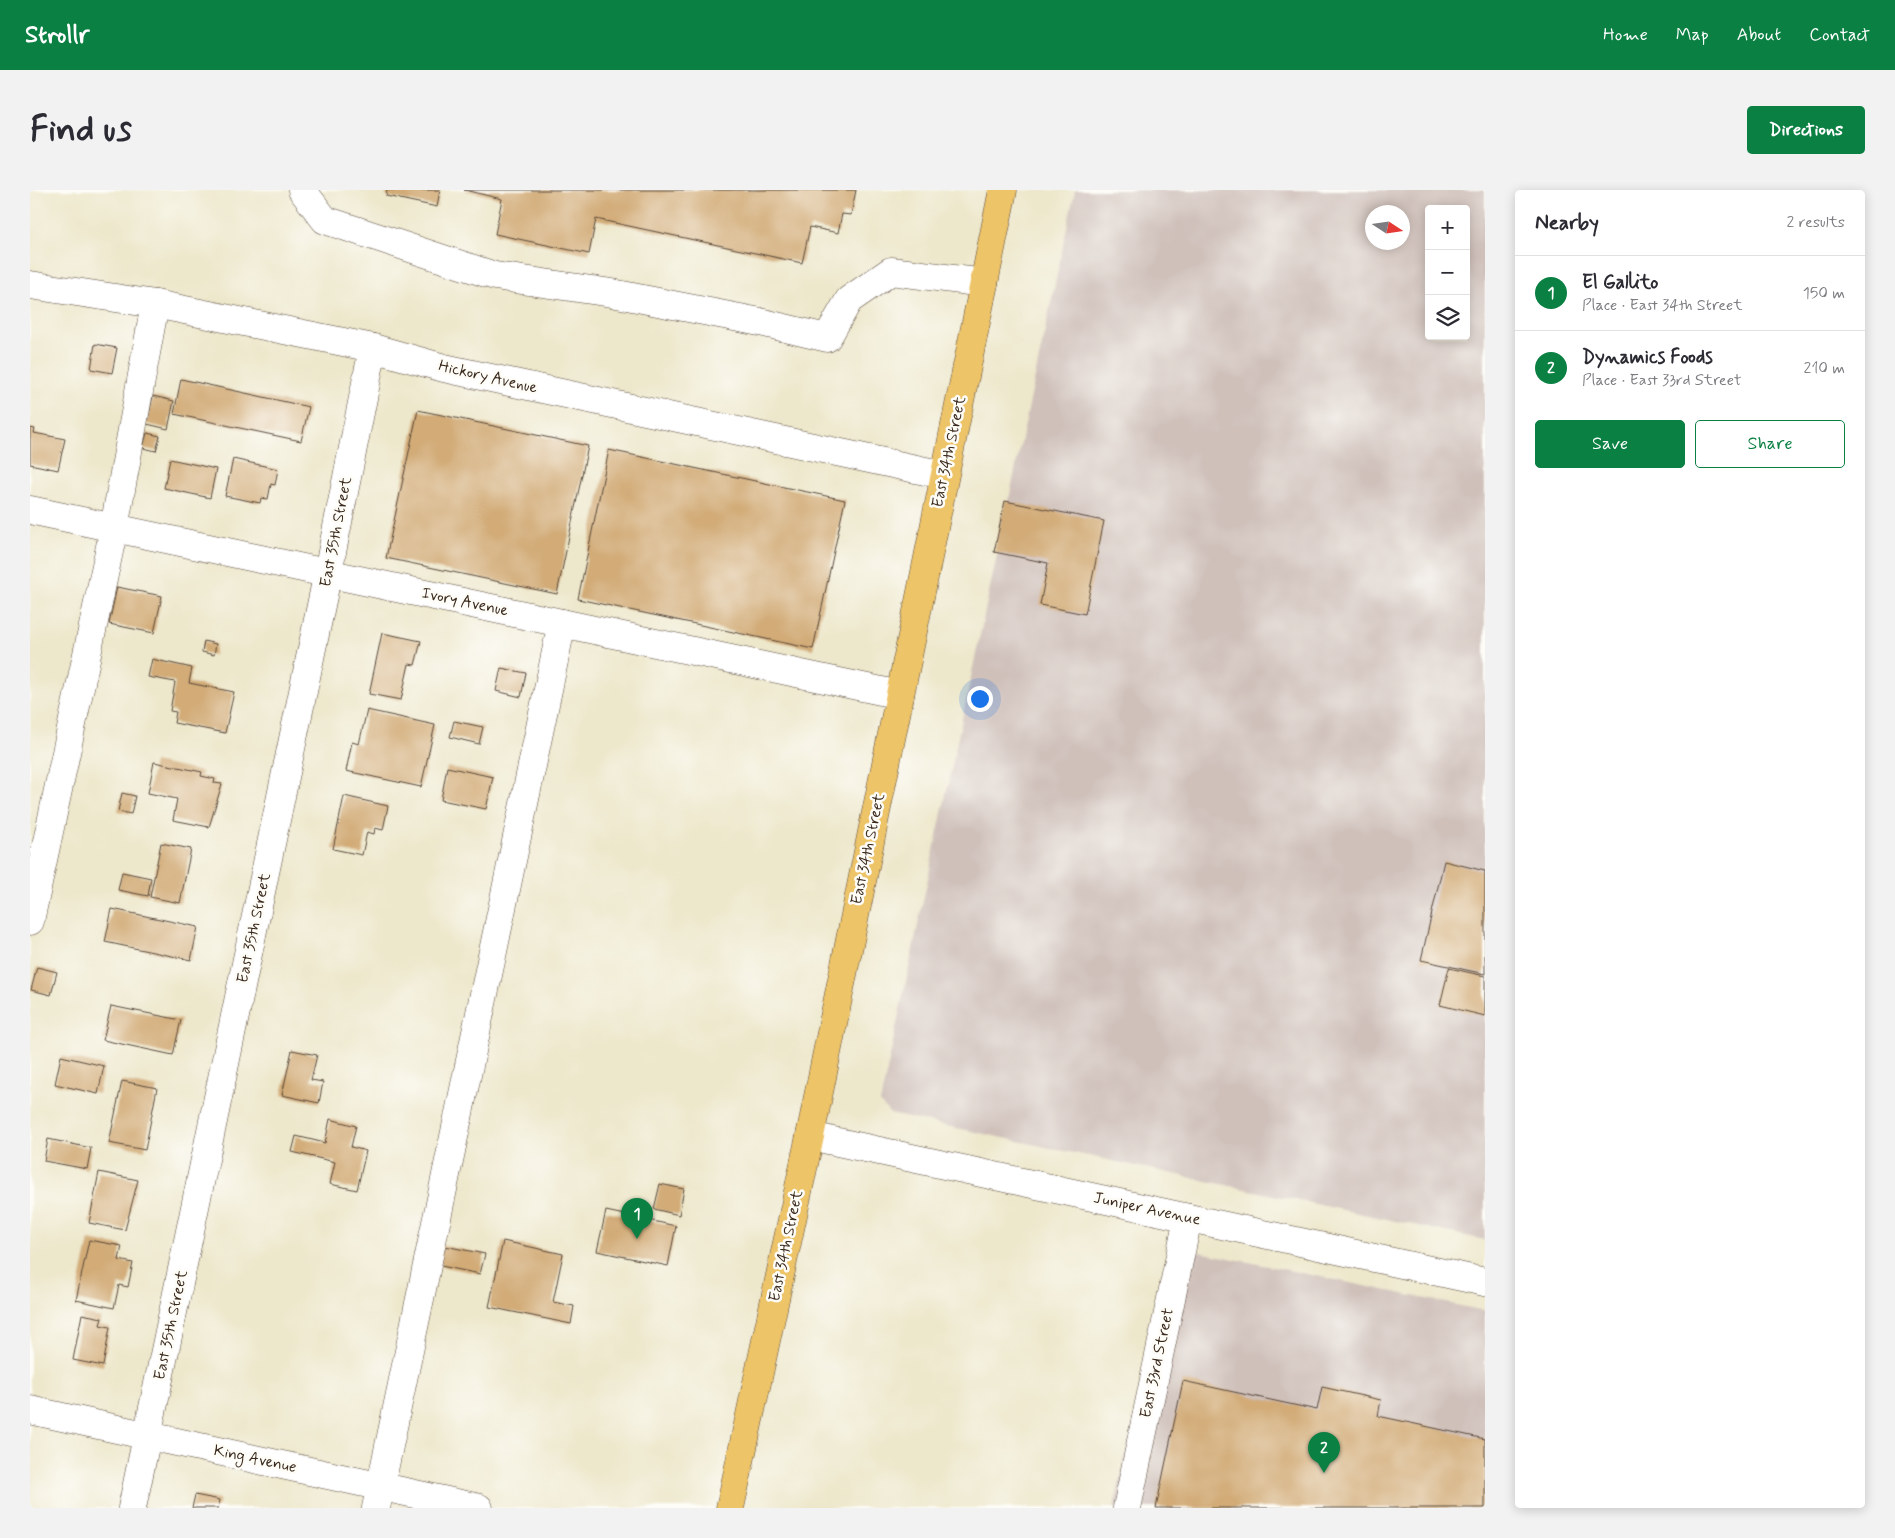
<!DOCTYPE html>
<html lang="en">
<head>
<meta charset="utf-8">
<style>
  :root { --surface:#fff; --page:#f2f2f3; --text:#2b2b33; --muted:#7c7c81; --line:#e1e1e2; --accent:#0b8043 }
  body { margin:0; font-family:Mynerve,sans-serif; background:var(--page); color:var(--text) }
  .controls { position:absolute; right:15px; top:15px; display:grid; overflow:hidden; border-radius:5px; box-shadow:0 2px 12px #0003 }
  .controls button { width:45px; height:45px; display:grid; place-items:center; padding:0; border:0; border-bottom:1px solid var(--line); background:var(--surface); color:var(--text); font:25px sans-serif }
  .compass { position:absolute; left:1335px; top:15px; width:45px; height:45px; border-radius:50%; background:var(--surface); box-shadow:0 2px 12px #0003; rotate:102deg }
  .you { position:absolute; left:949px; top:508px; width:18px; height:18px; margin:-12px; border:4px solid #fff; border-radius:50%; background:#1a73e8; box-shadow:0 0 0 8px #1a73e833 }
  .badge { display:grid; place-items:center; width:32px; height:32px; border-radius:50%; background:var(--accent); color:#fff; font-size:16px; font-weight:700 }
  .pin { position:absolute; translate:-50% -41px; filter:drop-shadow(0 1px 2px #0008) }
  .pin::after { content:''; position:absolute; top:26px; width:18px; height:15px; background:inherit; clip-path:polygon(0 0,100% 0,50% 100%) }
  .list { margin:0; padding:0; list-style:none }
  h2 { display:flex; justify-content:space-between; align-items:center; height:65px; margin:0; padding:0 20px; font-size:21px }
  h2 small { font-size:16px; font-weight:400; color:var(--muted) }
  .list li { display:grid; grid-template-columns:32px 1fr auto; gap:15px; align-items:center; box-sizing:border-box; height:75px; padding:0 20px; border-top:1px solid var(--line) }
  .list b { display:block; font-size:19px; white-space:nowrap }
  .list p { margin:0; font-size:16px; white-space:nowrap; color:var(--muted) }
  .list em { font-size:16px; font-style:normal; color:var(--muted) }
  .actions { display:flex; gap:10px; padding:15px 20px }
  .actions a { flex:1; padding:11px 0; border:1px solid var(--accent); border-radius:5px; text-align:center; font-size:18px; color:var(--accent) }
  .actions .main { background:var(--accent); color:#fff }
  .icon { flex:none; width:28px; height:28px; fill:none; stroke:currentColor; stroke-width:2; stroke-linecap:round; stroke-linejoin:round }
  .map { position:relative; flex:none; width:1455px; height:1318px; overflow:hidden; border-radius:5px }
  header { display:flex; align-items:center; gap:30px; box-sizing:border-box; height:70px; padding:0 25px; background:var(--accent); color:#fff }
  header strong { font-size:24px }
  nav { display:flex; gap:28px; margin-inline-start:auto; font-size:18px }
  .intro { display:flex; align-items:center; justify-content:space-between; box-sizing:border-box; height:120px; padding:0 30px }
  h1 { margin:0; font-size:35px }
  .button { padding:12px 22px; border-radius:5px; background:var(--accent); color:#fff; font-size:18px; font-weight:700 }
  main { display:flex; gap:30px; padding:0 30px }
  aside { flex:1; background:var(--surface); border-radius:5px; box-shadow:0 2px 12px #0003 }
  .map>svg:first-child { display:block }
</style>
</head>
<body>
<header>
<strong>Strollr</strong>
<nav><a>Home</a><a>Map</a><a>About</a><a>Contact</a></nav>
</header>
<div class="intro"><h1>Find us</h1><a class="button">Directions</a></div>
<main>
<div class="map">
<svg width="1455" height="1318" viewBox="0 0 1455 1318">
  <rect width="100%" height="100%" fill="#fdfcf7"/>
  <filter id="ink" filterUnits="userSpaceOnUse"><feTurbulence type="fractalNoise" baseFrequency=".02" numOctaves="2"/><feDisplacementMap in="SourceGraphic" scale="10" xChannelSelector="R" yChannelSelector="G"/><feConvolveMatrix kernelMatrix="1 2 1 2 8 2 1 2 1" color-interpolation-filters="sRGB"/></filter>
  <filter id="wash" filterUnits="userSpaceOnUse"><feTurbulence type="fractalNoise" baseFrequency=".0096" numOctaves="4" result="noise"/><feDisplacementMap in="SourceGraphic" scale="20" xChannelSelector="R" yChannelSelector="G"/><feGaussianBlur stdDeviation="1.12" result="paint"/><feColorMatrix in="noise" values="0 0 0 0 0 0 0 0 0 0 0 0 0 0 0 0 0 1.4 0 .05"/><feComposite in="paint" operator="in"/></filter>
  <g filter="url(#wash)">
    <rect width="100%" height="100%" fill="#ede7cb"/>
    <g fill="#cfc0ba" fill-rule="evenodd">
      <path d="M 1045,0 L 1455,0 L 1455,1050 L 860,924 L 850,913 ZM 1399,19 L 1436,19 L 1436,146 L 1399,146 ZM 1342,22 L 1372,22 L 1372,52 L 1342,52 Z"/>
      <polygon points="1141,1056 1455,1121 1455,1318 1084,1318"/>
    </g>
    <g id="blocks">
      <g fill="#d2ab77">
        <polygon points="357,0 410,0 407,17 356,6"/>
        <polygon points="434,0 826,0 821,25 812,24 808,43 780,37 772,73 566,29 559,64 465,44 472,9"/>
        <polygon points="65,154 87,158 82,183 61,179"/>
        <polygon points="151,189 279,217 271,251 144,224"/>
        <polygon points="123,206 144,211 138,239 117,234"/>
        <polygon points="388,220 558,256 527,404 356,368"/>
        <polygon points="0,238 5,239 4,243 35,249 28,280 0,274"/>
        <polygon points="117,243 130,246 126,261 113,258"/>
        <polygon points="579,260 815,310 783,459 548,409"/>
        <polygon points="140,269 186,279 180,308 134,298"/>
        <polygon points="203,269 248,279 245,295 241,294 238,309 231,308 230,313 195,306"/>
        <polygon points="975,311 1074,331 1055,424 1010,415 1018,373 964,362"/>
        <polygon points="87,397 132,406 124,443 79,434"/>
        <polygon points="352,443 391,451 385,475 379,474 371,510 339,504"/>
        <polygon points="174,451 186,454 184,465 172,462"/>
        <polygon points="122,469 162,478 159,493 204,502 195,543 144,533 146,522 140,521 145,492 118,487"/>
        <polygon points="471,478 496,483 491,507 466,501"/>
        <polygon points="337,520 405,535 391,597 316,581 322,552 329,554"/>
        <polygon points="424,531 453,537 449,554 420,547"/>
        <polygon points="124,572 172,582 171,586 185,589 184,593 192,594 179,637 143,630 147,609 118,603"/>
        <polygon points="417,577 463,587 456,619 411,610"/>
        <polygon points="92,603 105,606 101,624 88,621"/>
        <polygon points="314,606 358,616 353,640 345,638 344,644 337,642 332,665 303,659"/>
        <polygon points="131,653 161,659 150,713 120,707"/>
        <polygon points="1414,671 1455,681 1455,784 1391,770"/>
        <polygon points="92,682 121,688 118,706 88,700"/>
        <polygon points="82,719 168,737 161,770 75,752"/>
        <polygon points="7,777 27,782 21,805 1,800"/>
        <polygon points="1419,778 1455,786 1455,826 1410,815"/>
        <polygon points="81,816 151,830 143,865 73,850"/>
        <polygon points="262,860 287,865 281,890 293,892 289,913 252,905"/>
        <polygon points="31,866 74,876 68,904 25,894"/>
        <polygon points="92,891 127,898 115,960 79,953"/>
        <polygon points="300,929 326,936 321,957 336,961 327,1000 300,994 305,972 262,962 266,946 295,953"/>
        <polygon points="18,949 61,958 57,979 14,971"/>
        <polygon points="69,982 108,990 95,1040 59,1033"/>
        <polygon points="630,994 654,999 649,1025 624,1019"/>
        <polygon points="576,1021 646,1036 638,1076 567,1061"/>
        <polygon points="59,1050 92,1056 89,1070 103,1073 98,1097 89,1095 84,1118 46,1110"/>
        <polygon points="473,1051 533,1064 523,1112 544,1116 541,1134 459,1117"/>
        <polygon points="410,1055 455,1064 450,1084 406,1075"/>
        <polygon points="52,1124 72,1128 70,1135 80,1137 73,1176 43,1170"/>
        <polygon points="1153,1191 1287,1220 1292,1197 1351,1210 1348,1226 1455,1249 1455,1318 1126,1318"/>
        <polygon points="165,1305 190,1310 188,1318 162,1318"/>
      </g>
    </g>
  </g>
  <g filter="url(#ink)">
    <use href="#blocks" fill-opacity="0" stroke="#564638" stroke-width="1"/>
    <g fill="none" stroke-linecap="round" stroke-linejoin="round">
      <g stroke="#564638" stroke-width="29">
        <g id="minor">
          <polyline points="272,0 295,30 465,86 582,103 730,132 797,148 819,110 861,81 954,93"/>
          <polyline points="0,95 125,114 343,158 414,178 914,285"/>
          <polyline points="0,320 870,505"/>
          <polyline points="0,731 84,338 125,114"/>
          <polyline points="780,946 1455,1092"/>
          <polyline points="0,1220 449,1318"/>
          <polyline points="102,1318 298,382 343,158"/>
          <polyline points="346,1318 532,433"/>
          <polyline points="1097,1318 1158,1028"/>
        </g>
      </g>
      <g stroke="#564638" stroke-width="29">
        <polyline id="major" points="700,1318 780,946 973,0"/>
      </g>
      <use href="#minor" stroke="#fff" stroke-width="28"/>
      <use href="#major" stroke="#eec469" stroke-width="28"/>
    </g>
  </g>
  <g text-anchor="middle" dominant-baseline="central" stroke-width="5" stroke-linejoin="round" paint-order="stroke">
    <g font-size="16" fill="#3b2a1e" stroke="#fdfcf7">
      <text transform="translate(458 187) rotate(13)">Hickory Avenue</text>
      <text transform="translate(919 262) rotate(-78)">East 34th Street</text>
      <text transform="translate(306 342) rotate(-79)">East 35th Street</text>
      <text transform="translate(435 412) rotate(12)">Ivory Avenue</text>
      <text transform="translate(838 659) rotate(-78)">East 34th Street</text>
      <text transform="translate(224 738) rotate(-78)">East 35th Street</text>
      <text transform="translate(1117 1019) rotate(12)">Juniper Avenue</text>
      <text transform="translate(756 1056) rotate(-78)">East 34th Street</text>
      <text transform="translate(141 1135) rotate(-78)">East 35th Street</text>
      <text transform="translate(1127 1173) rotate(-78)">East 33rd Street</text>
      <text transform="translate(225 1269) rotate(12)">King Avenue</text>
    </g>
  </g>
</svg>
<div class="controls">
<button>+</button>
<button>−</button>
<button><svg class="icon" aria-label="layers" viewBox="0 0 24 24"><path d="M12 4l9 5-9 5-9-5zM3 14l9 5 9-5"/></svg></button>
</div>
<svg class="compass" viewBox="-18 -18 36 36"><path d="M0-13l5 13h-10z" fill="#e53935"/><path d="M0 13l5-13h-10z" fill="#7c7c81"/></svg>
<div class="you"></div>
<div class="pin badge" style="left:607px;top:1049px">1</div>
<div class="pin badge" style="left:1294px;top:1283px">2</div>
</div>
<aside>
<h2>Nearby<small>2 results</small></h2>
<ul class="list">
<li><span class="badge">1</span><div><b>El Gallito</b><p>Place · East 34th Street</p></div><em>150 m</em></li>
<li><span class="badge">2</span><div><b>Dynamics Foods</b><p>Place · East 33rd Street</p></div><em>210 m</em></li>
</ul>
<div class="actions"><a class="main">Save</a><a>Share</a></div>
</aside>
</main>
</body>
</html>
